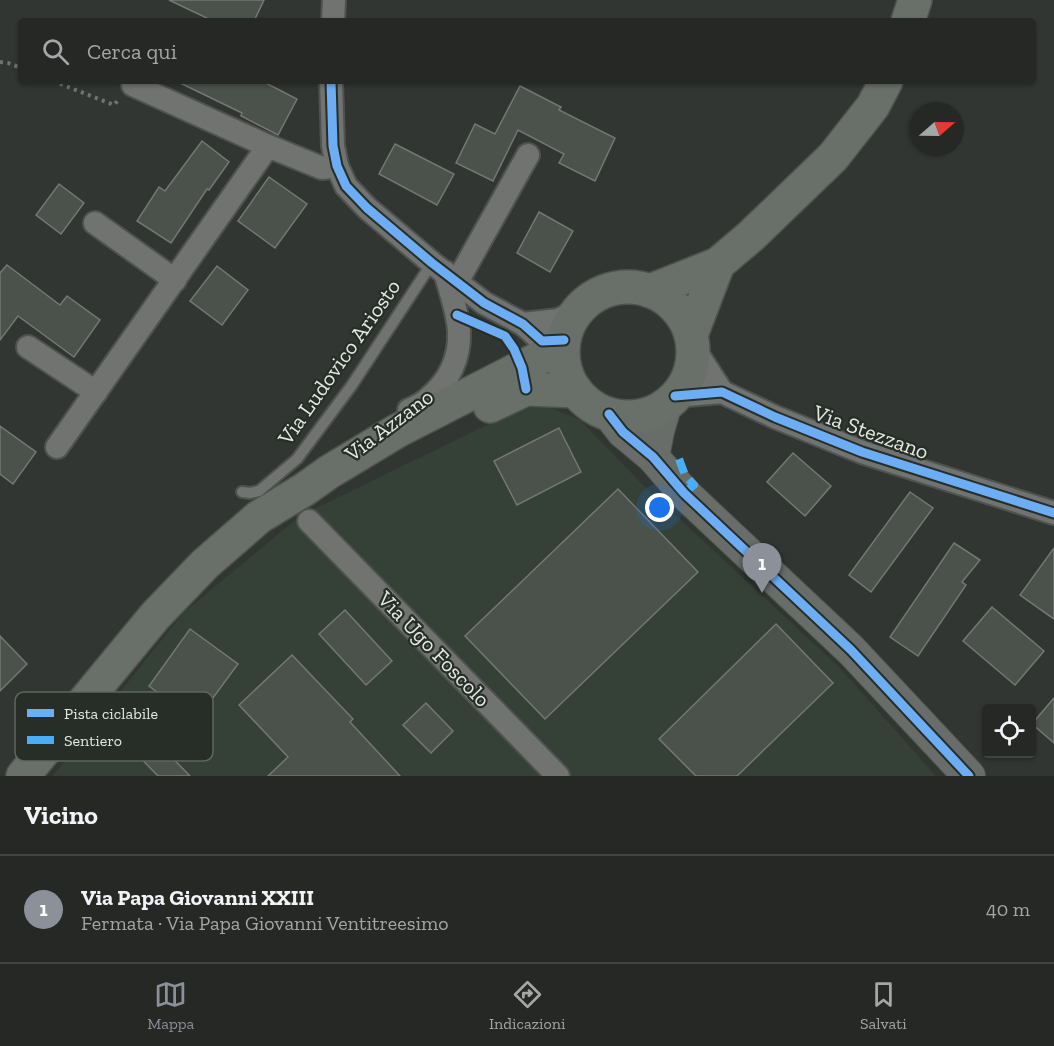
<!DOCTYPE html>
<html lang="it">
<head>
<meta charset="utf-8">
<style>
  :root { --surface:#262826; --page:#2e302e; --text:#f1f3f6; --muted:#a4a6a7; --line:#424443; --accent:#8c9099 }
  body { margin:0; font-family:"Zilla Slab",serif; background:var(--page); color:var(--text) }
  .controls { position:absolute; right:18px; bottom:18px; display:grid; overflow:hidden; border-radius:6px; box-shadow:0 2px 4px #0004 }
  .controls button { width:54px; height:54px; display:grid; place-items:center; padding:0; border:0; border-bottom:2px solid var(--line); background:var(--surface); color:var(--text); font:30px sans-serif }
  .compass { position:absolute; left:910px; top:102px; width:54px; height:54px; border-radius:50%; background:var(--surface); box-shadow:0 2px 4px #0004; rotate:70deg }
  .you { position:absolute; left:660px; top:508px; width:21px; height:21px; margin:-15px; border:4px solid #fff; border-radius:50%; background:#1a73e8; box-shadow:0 0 0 9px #1a73e833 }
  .badge { display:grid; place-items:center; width:39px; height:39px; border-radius:50%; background:var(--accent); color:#fff; font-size:20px; font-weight:700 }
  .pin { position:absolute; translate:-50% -50px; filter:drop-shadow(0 2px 3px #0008) }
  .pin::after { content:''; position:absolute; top:32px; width:21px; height:18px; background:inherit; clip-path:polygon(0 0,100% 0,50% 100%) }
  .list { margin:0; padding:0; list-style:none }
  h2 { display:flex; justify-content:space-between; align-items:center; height:78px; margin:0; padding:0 24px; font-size:26px }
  h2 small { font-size:20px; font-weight:400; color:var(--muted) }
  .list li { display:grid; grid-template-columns:39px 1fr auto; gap:18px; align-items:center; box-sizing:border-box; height:108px; padding:0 24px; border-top:2px solid var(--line) }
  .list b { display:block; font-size:22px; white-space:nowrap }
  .list p { margin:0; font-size:20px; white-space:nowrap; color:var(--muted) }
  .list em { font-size:20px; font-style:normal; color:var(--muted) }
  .icon { flex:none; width:33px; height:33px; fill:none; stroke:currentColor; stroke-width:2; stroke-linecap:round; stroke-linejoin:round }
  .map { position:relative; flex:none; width:1054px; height:776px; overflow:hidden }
  .search { position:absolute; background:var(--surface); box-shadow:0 2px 4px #0004; left:18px; right:18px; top:18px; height:66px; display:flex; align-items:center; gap:15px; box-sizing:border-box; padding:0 21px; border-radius:6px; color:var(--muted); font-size:22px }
  .sheet { height:186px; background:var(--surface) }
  nav { display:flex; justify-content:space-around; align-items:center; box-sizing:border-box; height:84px; border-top:2px solid var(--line); background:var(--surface); font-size:16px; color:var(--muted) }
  nav a { display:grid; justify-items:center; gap:3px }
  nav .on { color:var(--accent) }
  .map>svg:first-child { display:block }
</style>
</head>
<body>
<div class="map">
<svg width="1054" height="776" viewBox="0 0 1054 776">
  <rect width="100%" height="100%" fill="#323632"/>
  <polygon fill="#354036" points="524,407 551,408 580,420 640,482 839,667 936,776 53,776 183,613 300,516"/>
  <g fill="#4a524b" stroke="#747775" stroke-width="1.5">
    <polygon points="169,0 264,0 254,21 213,21"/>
    <polygon points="176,81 262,81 297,99 278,135 241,116 242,113"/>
    <polygon points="520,86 561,107 559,110 615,138 595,181 559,163 564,154 518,130 493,181 456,163 475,124 495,134"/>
    <polygon points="202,141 229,162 209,190 207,189 171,243 137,221 159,187 165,191"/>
    <polygon points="395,144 454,174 437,205 379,174"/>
    <polygon points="269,177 307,204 275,248 238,221"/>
    <polygon points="59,184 84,203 61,234 36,215"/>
    <polygon points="539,212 573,231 550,272 517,253"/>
    <polygon points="7,265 60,305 67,296 100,320 74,357 18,316 0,340 0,273"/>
    <polygon points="217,266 248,290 222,325 190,301"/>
    <polygon points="0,426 36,452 13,484 0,474"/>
    <polygon points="559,428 581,472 517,505 494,461"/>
    <polygon points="793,453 831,486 805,516 767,482"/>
    <polygon points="618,489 698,572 545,719 465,636"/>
    <polygon points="910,492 933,508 871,592 849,575"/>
    <polygon points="954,543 980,560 962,582 966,585 918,656 890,637"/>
    <polygon points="1054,548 1054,619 1020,595"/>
    <polygon points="992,607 1044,651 1015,685 963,641"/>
    <polygon points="345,610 392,661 366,685 319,634"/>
    <polygon points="776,624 833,683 737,776 696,776 659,739"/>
    <polygon points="190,629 238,664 196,721 149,686"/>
    <polygon points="0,636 27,664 0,691"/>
    <polygon points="292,655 353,719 350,722 400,776 268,776 288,757 239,705"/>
    <polygon points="1054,698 1054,743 1032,724"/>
    <polygon points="426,703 453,731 431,753 403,725"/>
    <polygon points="143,728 190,776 158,776 127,744"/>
  </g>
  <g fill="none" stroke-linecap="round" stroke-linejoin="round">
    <g stroke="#4f524f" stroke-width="14">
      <polyline id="lane" points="242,492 250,493 259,491 297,459 352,385 432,263"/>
    </g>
    <g stroke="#4f524f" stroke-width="26">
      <g id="street">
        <polyline points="333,21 334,0"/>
        <polyline points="331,81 333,146 337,166 346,186 367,208 432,263 484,303 523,324 542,341 564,340"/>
        <polyline points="133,85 268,146 322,168 337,166"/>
        <polyline points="95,223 175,280"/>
        <polyline points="457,282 528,155"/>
        <polyline points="523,324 559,320 579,309"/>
        <polyline points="28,347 96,392"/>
        <polyline points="693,347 722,392"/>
        <polyline points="675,396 722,392 775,417 862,452 1054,513"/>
        <path d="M 409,410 C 416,407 424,403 429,398 C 449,381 460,358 459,332 C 458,312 450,291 445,272"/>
        <polyline points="57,447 268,146"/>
        <polyline points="309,521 558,776"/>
      </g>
    </g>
    <g stroke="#4f524f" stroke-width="34">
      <g id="secondary">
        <polyline points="609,414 623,432 653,457 684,493 851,650 969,776"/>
        <polyline points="653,457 658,431 666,404"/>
      </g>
    </g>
    <g stroke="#4f524f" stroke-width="36">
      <g id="primary">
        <polyline points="908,21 915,0"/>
        <circle cx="628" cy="352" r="65"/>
        <polyline points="650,291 718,264 751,236 833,157 873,106 886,81"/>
        <polyline points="691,335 718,264"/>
        <polyline points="490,406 526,389 576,391"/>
        <polyline points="23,776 155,616 205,564 259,517 305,489 329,472 397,431 563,346"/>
      </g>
    </g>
    <g stroke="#717371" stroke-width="4" stroke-dasharray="3 4.5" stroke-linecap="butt">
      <polyline points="0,62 8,63 21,68"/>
      <polyline points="53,81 114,105 120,98"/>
    </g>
    <use href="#lane" stroke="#707370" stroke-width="10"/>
    <use href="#street" stroke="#707370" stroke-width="22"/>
    <use href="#secondary" stroke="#686d69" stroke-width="32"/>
    <use href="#primary" stroke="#696f69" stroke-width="33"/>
    <polyline stroke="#49aef6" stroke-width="8" stroke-dasharray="15 8" stroke-linecap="butt" points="679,459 685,475 694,485 684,493"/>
    <g stroke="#262e27" stroke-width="13">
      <g id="cycleway">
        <polyline points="331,81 333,146 337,166 346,186 367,208 432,263 484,303 523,324 542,341 564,340"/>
        <polyline points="457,315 505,336 514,349 522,368 526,389"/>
        <polyline points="675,396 722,392 775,417 862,452 1054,513"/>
        <polyline points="609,414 623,432 653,457 684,493 851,650 969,776"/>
      </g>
    </g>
    <use href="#cycleway" stroke="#6dadf4" stroke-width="9"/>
  </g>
  <g text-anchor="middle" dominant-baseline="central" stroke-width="4.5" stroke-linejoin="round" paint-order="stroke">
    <g font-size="22" fill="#e5e9e5" stroke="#262e27">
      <text transform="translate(339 362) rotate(-55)">Via Ludovico Ariosto</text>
      <text transform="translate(389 425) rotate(-37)">Via Azzano</text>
      <text transform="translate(871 432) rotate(20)">Via Stezzano</text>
      <text transform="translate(434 649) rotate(46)">Via Ugo Foscolo</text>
    </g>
  </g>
  <rect x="15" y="692" width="198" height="69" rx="9" fill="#262e27" stroke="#5f6660" stroke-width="1.5"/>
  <rect x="27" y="709" width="27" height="8" fill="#6dadf4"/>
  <rect x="27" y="736" width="27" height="8" fill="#49aef6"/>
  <g font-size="16" fill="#e5e9e5">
    <text x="64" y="719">Pista ciclabile</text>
    <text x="64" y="746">Sentiero</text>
  </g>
</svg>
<div class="controls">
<button><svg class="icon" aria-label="locate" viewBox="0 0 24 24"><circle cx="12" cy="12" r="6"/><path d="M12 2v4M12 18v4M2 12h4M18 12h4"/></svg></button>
</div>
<svg class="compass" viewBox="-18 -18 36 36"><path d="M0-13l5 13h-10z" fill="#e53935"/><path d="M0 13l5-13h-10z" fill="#a4a6a7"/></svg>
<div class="you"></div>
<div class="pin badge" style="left:762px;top:593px">1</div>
<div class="search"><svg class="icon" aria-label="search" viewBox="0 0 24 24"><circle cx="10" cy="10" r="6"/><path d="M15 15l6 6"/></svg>Cerca qui</div>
</div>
<section class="sheet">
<h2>Vicino<small></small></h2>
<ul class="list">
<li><span class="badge">1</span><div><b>Via Papa Giovanni XXIII</b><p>Fermata · Via Papa Giovanni Ventitreesimo</p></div><em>40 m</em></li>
</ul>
</section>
<nav>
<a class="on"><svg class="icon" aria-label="map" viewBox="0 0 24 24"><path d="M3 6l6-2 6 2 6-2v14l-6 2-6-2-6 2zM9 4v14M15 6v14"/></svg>Mappa</a>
<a><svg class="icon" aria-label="directions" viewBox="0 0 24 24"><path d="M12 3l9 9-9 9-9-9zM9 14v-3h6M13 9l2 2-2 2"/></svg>Indicazioni</a>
<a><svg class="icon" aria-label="saved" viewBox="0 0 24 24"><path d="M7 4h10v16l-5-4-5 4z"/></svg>Salvati</a>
</nav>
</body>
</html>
